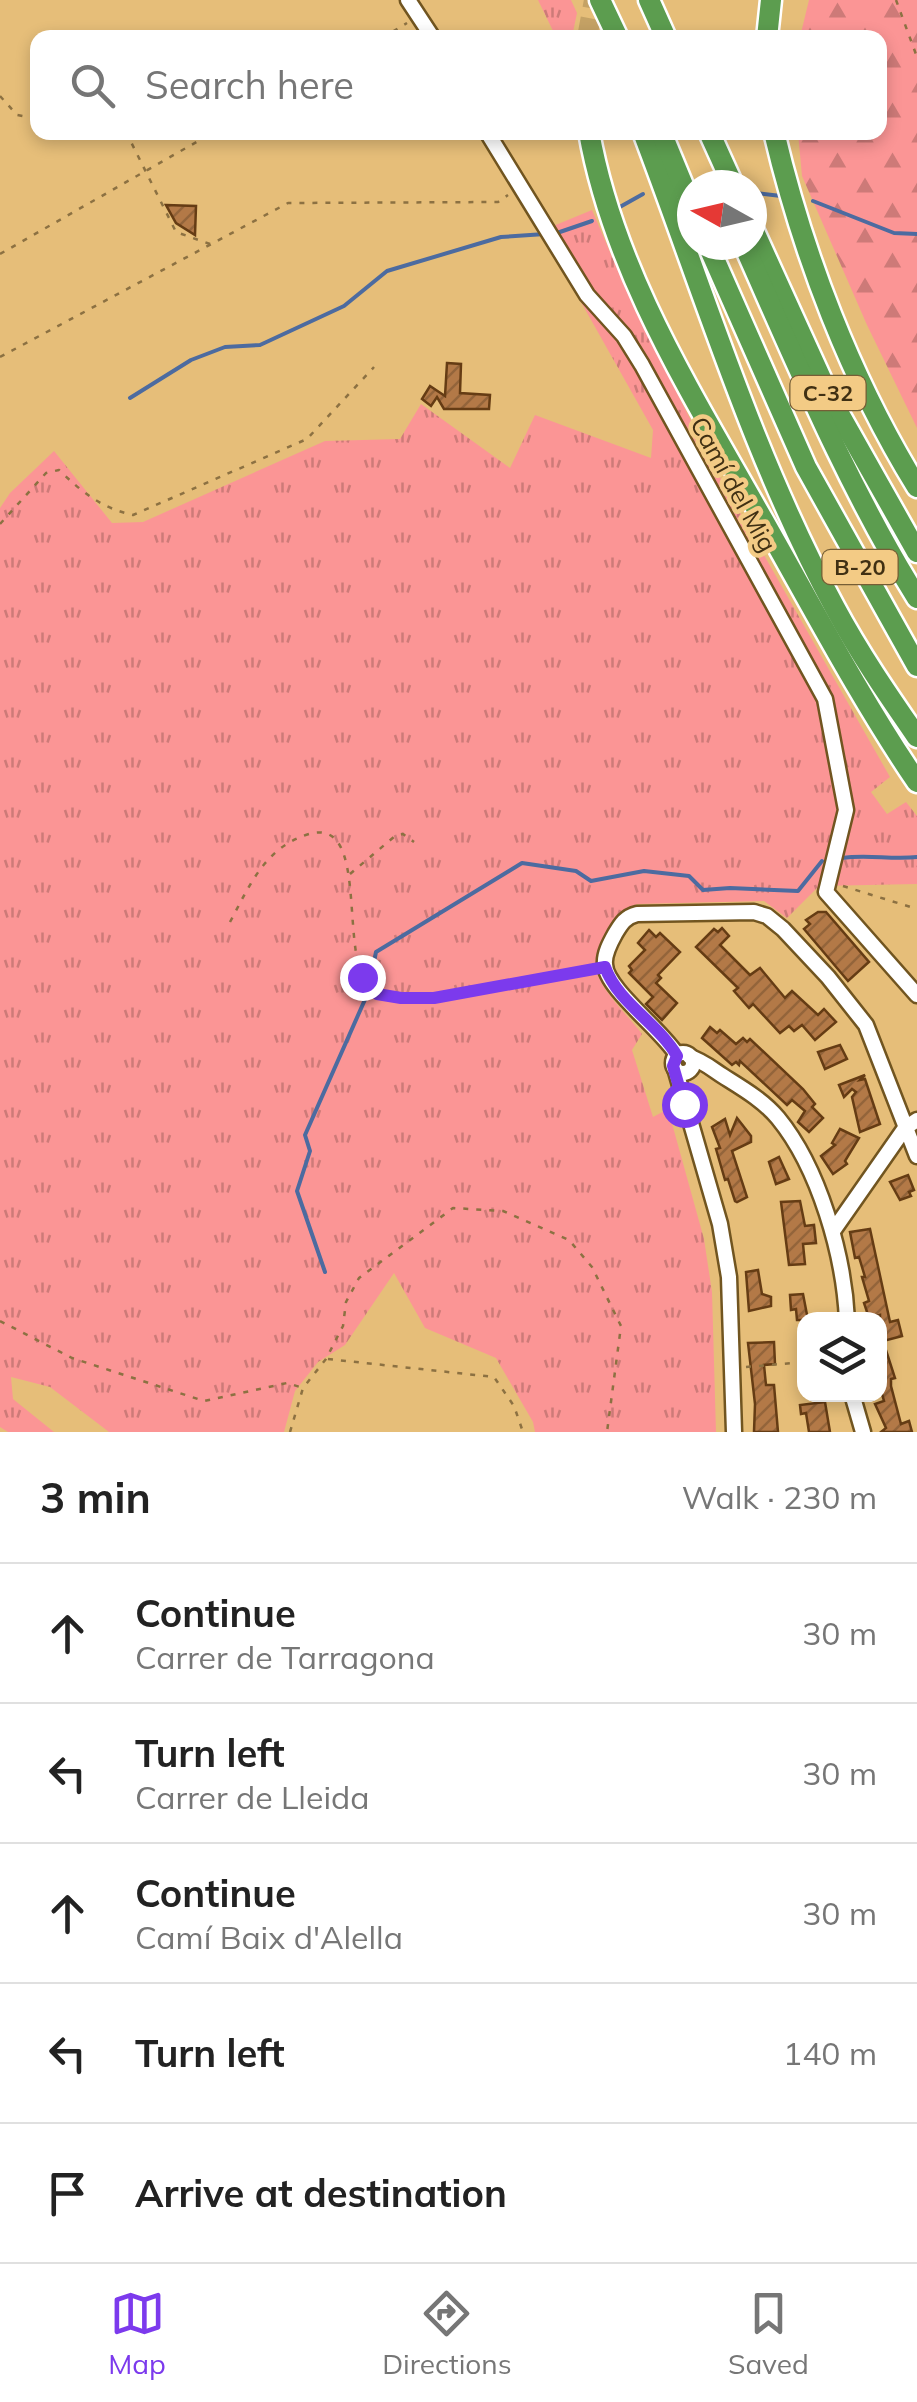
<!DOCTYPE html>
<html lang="en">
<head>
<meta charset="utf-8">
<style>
  :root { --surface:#fff; --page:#f2f2f2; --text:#222; --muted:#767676; --line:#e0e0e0; --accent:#7c3aed }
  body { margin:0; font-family:Mulish,sans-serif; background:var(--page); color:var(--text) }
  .controls { position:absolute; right:30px; bottom:30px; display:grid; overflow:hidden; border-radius:20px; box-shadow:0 5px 15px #0003 }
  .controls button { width:90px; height:90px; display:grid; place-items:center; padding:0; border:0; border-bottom:2px solid var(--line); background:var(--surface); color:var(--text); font:50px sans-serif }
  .compass { position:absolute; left:677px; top:170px; width:90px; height:90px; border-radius:50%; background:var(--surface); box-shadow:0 5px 15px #0003; rotate:278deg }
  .stop { position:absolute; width:30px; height:30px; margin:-22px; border:8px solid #7c3aed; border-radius:50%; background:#fff }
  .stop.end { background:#7c3aed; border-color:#fff; box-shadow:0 2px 10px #0008 }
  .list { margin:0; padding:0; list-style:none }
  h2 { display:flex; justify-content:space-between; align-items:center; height:130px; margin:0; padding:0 40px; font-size:42px }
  h2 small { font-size:32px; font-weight:400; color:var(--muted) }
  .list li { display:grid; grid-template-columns:65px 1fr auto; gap:30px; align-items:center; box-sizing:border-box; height:140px; padding:0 40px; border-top:2px solid var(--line) }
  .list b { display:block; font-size:38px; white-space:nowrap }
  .list p { margin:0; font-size:32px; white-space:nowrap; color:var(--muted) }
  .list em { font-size:32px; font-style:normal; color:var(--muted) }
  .icon { flex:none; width:55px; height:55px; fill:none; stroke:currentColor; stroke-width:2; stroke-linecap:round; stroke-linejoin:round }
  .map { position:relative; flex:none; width:917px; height:1432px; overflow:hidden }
  .search { position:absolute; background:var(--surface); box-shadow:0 5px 15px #0003; left:30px; right:30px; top:30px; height:110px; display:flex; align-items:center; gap:25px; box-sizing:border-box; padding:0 35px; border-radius:20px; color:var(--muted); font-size:38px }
  .sheet { height:830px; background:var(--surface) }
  nav { display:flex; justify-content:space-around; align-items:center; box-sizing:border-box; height:140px; border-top:2px solid var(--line); background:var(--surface); font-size:28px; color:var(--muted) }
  nav a { display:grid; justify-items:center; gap:5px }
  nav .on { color:var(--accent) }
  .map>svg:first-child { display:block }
</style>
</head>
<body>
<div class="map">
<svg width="917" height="1432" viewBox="0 0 917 1432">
  <defs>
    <pattern id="grass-tufts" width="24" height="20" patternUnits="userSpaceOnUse" patternTransform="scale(2.5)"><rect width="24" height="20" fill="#fb9595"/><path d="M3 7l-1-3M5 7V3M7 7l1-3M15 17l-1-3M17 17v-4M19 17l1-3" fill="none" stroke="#cd7a78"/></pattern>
    <pattern id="forest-firs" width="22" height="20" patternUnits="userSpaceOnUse" patternTransform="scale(2.5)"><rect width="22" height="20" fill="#fb9595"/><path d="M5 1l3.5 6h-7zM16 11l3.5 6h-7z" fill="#cd7a78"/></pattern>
    <pattern id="building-hatch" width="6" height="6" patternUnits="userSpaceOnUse" patternTransform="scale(2.5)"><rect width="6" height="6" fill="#b37947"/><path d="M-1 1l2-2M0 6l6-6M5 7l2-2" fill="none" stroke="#93643a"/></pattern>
  </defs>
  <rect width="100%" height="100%" fill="#e6be79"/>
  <g fill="url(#grass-tufts)">
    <polygon points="538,0 571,0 577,13 572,37 556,37"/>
    <path d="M 592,210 L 635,310 L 718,474 L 890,777 L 871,792 L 887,814 L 906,802 L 917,816 L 917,884 L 819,886 L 787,918 L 764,901 L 637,904 C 617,915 587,950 598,976 C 605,994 630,1018 642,1034 L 632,1050 L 653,1117 L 668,1109 L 704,1239 L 712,1292 L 716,1432 L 535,1432 L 533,1422 L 496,1358 L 425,1328 L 394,1273 L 345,1345 L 318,1362 L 295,1391 L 284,1432 L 109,1432 L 50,1387 L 11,1377 L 13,1399 L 54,1432 L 8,1432 L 0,1427 L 0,508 L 10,493 L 54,451 L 112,523 L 143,522 L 325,441 L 400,439 L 421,404 L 510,468 L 535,415 L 651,458 L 653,430 L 541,231 Z"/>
  </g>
  <polygon fill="url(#forest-firs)" points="809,0 917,0 917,428 867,325 802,176 798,133 880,132 880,38 800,37"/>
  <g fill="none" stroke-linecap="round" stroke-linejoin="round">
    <g stroke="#4c6ba0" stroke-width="4">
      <polyline points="756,193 781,196"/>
      <polyline points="813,201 894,233 917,234"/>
      <polyline points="618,208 643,194"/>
      <polyline points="554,234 592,221"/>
      <polyline points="130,398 191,360 225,347 260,345 344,306 387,271 501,237 545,234"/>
      <path d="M 842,858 C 868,854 891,860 917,857"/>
      <polyline points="325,1272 297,1191 310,1151 305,1135 367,995 376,952 522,863 576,871 591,881 644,871 689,876 703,890 730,888 798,891 822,861"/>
    </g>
  </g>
  <g fill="url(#building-hatch)" stroke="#653c14" stroke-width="2.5">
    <polygon points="166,205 196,206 195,235 176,223"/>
    <polygon points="447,363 461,364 460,393 490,395 489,409 444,409 437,397 431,406 422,399 430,386 445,396"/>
    <polygon points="818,912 826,912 869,962 848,981 804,929 810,924 806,920"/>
    <polygon points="722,928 729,936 720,945 750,975 760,968 785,998 792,991 818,1015 824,1009 836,1022 815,1040 802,1025 794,1031 789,1026 780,1033 753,1004 749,1008 734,991 738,988 696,947 714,929 718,932"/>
    <polygon points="649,930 656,937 660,933 680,952 658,975 661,978 656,983 677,1003 662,1020 646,1004 653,997 629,973 632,970 629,966 645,950 638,943"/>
    <polygon points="710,1027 717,1033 720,1030 736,1044 743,1038 747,1042 750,1039 803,1089 815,1104 812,1107 823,1118 809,1132 798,1122 805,1111 792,1100 787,1105 740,1061 739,1065 736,1062 732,1065 702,1038"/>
    <polygon points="840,1045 847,1059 825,1069 818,1052"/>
    <polygon points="865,1075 860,1080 865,1079 880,1124 860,1132 852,1097 856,1092 852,1089 844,1097 839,1085"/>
    <polygon points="737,1118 751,1136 751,1142 732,1151 747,1197 737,1202 735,1201 728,1179 725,1180 716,1149 720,1148 712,1127 725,1119 730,1135"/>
    <polygon points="840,1129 859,1138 845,1161 847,1164 833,1174 821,1156 835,1145 832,1143"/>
    <polygon points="779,1157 789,1179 776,1184 769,1162"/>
    <polygon points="908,1175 914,1190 909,1192 911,1196 900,1200 890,1182"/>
    <polygon points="800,1201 805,1226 814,1225 816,1243 803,1244 805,1264 789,1265 781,1202"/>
    <polygon points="870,1229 890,1322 898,1320 902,1336 883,1341 895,1378 891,1379 891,1386 901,1424 909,1421 912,1432 881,1432 886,1428 875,1404 884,1401 880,1387 880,1315 869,1318 864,1303 869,1301 862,1277 865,1277 859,1257 855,1258 850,1232"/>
    <polygon points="758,1270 762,1294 771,1297 771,1306 749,1311 746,1272"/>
    <polygon points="803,1294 808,1320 797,1320 796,1309 791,1310 790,1295"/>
    <polygon points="774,1342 775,1364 764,1365 766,1385 774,1385 778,1432 754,1432 755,1404 748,1343"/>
    <polygon points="825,1402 830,1432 809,1432 806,1413 801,1414 800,1405"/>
  </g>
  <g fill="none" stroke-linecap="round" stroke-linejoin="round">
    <polyline stroke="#c5a265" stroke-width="20" stroke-dasharray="20 10" stroke-linecap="butt" points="587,38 594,0"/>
    <g stroke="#715520" stroke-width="19">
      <g id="minor">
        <polyline points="408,0 433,38"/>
        <polyline points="487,132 587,295 624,336 642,365 825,699 846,810 826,892 917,995"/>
        <circle cx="683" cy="1063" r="10"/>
        <path d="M 677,1055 C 663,1031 605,988 605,964 C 604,954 610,943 615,934 C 621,924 625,917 637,914 L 754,912 L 767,916 L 783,929 L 828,977 L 866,1025 L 917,1156"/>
        <path d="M 690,1057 C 703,1061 712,1069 723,1076 C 742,1088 763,1100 778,1118 C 819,1168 844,1255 847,1320"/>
        <polyline points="675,1068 720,1224 729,1277 734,1432"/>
        <polyline points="833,1231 905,1128 917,1120"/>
        <polyline points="852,1394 863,1432"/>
      </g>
    </g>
    <g stroke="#fff" stroke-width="25">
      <g id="highway">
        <polyline points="600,0 618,38"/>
        <polyline points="649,0 666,38"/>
        <polyline points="767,38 771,0"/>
        <path d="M 589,132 C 614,273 694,397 763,520 C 813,608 860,698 917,782"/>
        <path d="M 643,132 C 704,292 753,457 835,608 C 859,653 888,695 917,737"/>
        <polyline points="661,132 692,207"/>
        <polyline points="709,132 733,185"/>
        <path d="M 774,132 C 803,255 851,380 917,487"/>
        <polyline points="752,227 829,396 917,552"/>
        <polyline points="708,245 806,467 917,666"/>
        <path d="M 744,245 C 797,364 848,487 917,598"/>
      </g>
    </g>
    <g stroke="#8c7142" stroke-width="2.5" stroke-dasharray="5 8" stroke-linecap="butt">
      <polyline points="896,0 917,57"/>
      <polyline points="382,38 407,23"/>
      <polyline points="0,96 17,115 38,119"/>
      <polyline points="126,132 176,232 210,244"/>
      <polyline points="0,254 214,132"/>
      <polyline points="0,357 288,203 498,202 508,195"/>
      <path d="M 0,524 L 46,473 L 59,470 C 82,492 101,508 133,515 L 307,439 L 374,367"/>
      <polyline points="350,874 395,836 403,834 414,842"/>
      <polyline points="843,886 917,909"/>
      <path d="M 230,922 C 250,885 265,847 309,834 C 374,815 334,970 375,993 C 412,1013 548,978 594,969"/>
      <polyline points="0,1321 72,1358 204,1401 287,1383 300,1387"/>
      <polyline points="328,1359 494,1377 514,1406 523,1432"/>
      <polyline points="746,1367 804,1362"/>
      <polyline points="290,1432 303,1388 326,1359 343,1326 346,1302 359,1278 453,1208 503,1211 569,1240 592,1267 621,1326 607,1432"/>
    </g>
    <use href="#minor" stroke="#fff" stroke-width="14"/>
    <use href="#highway" stroke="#5c9d4f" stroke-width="20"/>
  </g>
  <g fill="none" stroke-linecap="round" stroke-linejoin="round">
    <path stroke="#7c3aed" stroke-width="12" d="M 362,977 L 377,994 L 401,998 L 434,998 L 605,967 C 618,1003 658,1023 677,1056 L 673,1066 L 684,1104"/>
  </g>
  <g text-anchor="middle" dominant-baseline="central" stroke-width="9" stroke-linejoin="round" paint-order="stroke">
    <g fill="#f3cb85" stroke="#765e35" stroke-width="2.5">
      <rect x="790.5" y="376" width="75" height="34" rx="8"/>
      <rect x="822.5" y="550" width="75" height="34" rx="8"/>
    </g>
    <g font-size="22" font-weight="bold" fill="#403013">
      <text x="828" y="393">C-32</text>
      <text x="860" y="567">B-20</text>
    </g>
    <g font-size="25" fill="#403013" stroke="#f3cb85">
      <text transform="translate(734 484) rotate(61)">Camí del Mig</text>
    </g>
  </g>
</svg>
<div class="controls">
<button><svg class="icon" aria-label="layers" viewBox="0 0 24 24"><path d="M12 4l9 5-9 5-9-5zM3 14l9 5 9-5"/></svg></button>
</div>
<svg class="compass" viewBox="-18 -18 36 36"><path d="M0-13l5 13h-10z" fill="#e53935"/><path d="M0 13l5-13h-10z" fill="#767676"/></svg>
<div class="stop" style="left:684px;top:1104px"></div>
<div class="stop end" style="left:362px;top:977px"></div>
<div class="search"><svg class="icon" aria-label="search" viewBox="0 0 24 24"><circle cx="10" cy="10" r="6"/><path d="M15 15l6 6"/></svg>Search here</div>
</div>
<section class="sheet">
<h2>3 min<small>Walk · 230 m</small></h2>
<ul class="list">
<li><svg class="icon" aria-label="ahead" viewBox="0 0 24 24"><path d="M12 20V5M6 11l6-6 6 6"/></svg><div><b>Continue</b><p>Carrer de Tarragona</p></div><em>30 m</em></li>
<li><svg class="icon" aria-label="left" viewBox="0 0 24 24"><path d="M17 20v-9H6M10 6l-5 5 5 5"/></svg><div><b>Turn left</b><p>Carrer de Lleida</p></div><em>30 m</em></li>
<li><svg class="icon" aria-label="ahead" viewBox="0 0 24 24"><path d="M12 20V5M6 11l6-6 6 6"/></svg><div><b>Continue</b><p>Camí Baix d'Alella</p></div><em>30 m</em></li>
<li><svg class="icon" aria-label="left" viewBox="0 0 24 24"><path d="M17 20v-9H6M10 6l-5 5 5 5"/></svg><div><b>Turn left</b></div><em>140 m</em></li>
<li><svg class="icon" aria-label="arrive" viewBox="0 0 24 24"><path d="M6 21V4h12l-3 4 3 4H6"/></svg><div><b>Arrive at destination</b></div></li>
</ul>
</section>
<nav>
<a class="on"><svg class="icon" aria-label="map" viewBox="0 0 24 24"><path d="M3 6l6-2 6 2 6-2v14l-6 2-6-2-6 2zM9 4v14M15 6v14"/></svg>Map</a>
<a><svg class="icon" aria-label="directions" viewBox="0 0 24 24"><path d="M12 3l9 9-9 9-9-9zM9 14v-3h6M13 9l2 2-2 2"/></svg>Directions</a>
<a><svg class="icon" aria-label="saved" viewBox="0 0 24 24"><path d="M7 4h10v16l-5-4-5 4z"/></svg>Saved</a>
</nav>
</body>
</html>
